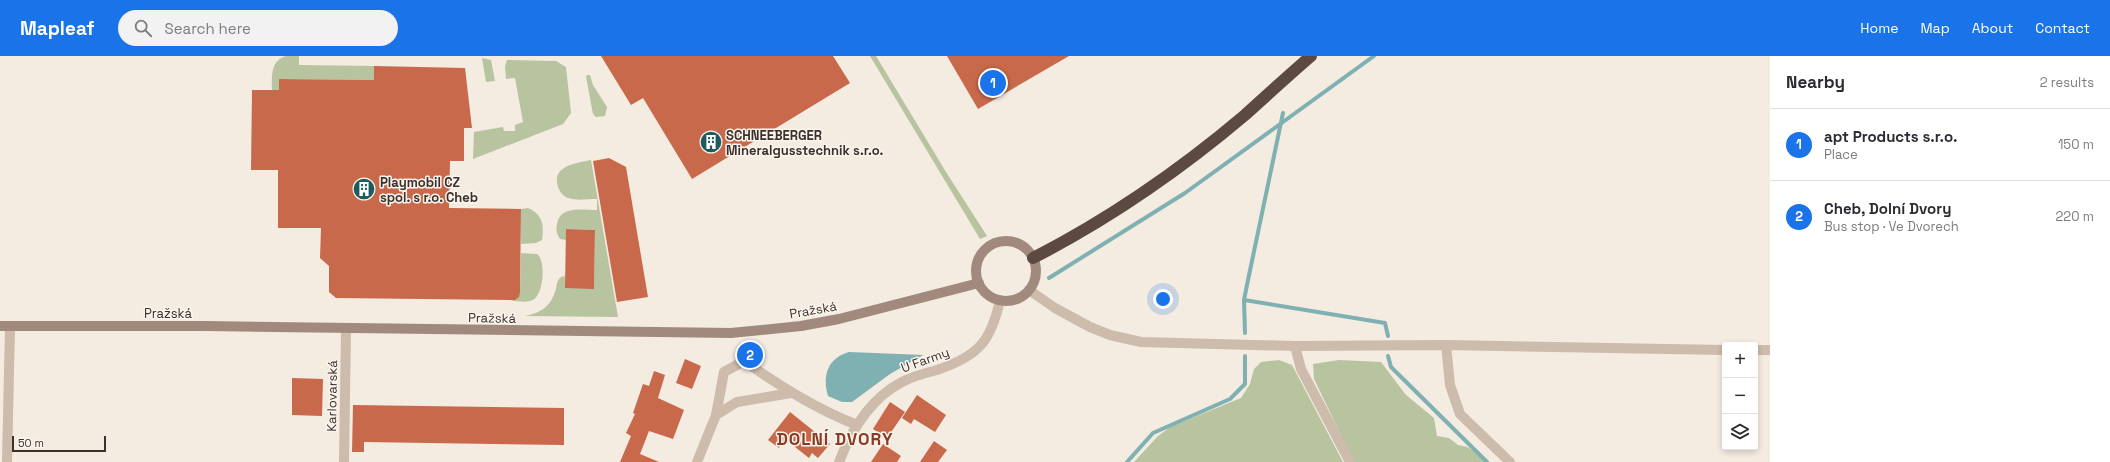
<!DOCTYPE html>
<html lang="en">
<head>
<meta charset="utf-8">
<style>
  :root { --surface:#fff; --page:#f2f2f3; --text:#2b2b33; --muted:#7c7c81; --line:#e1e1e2; --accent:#1a73e8 }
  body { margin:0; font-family:"Space Grotesk",sans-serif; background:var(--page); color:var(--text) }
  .controls { position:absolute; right:12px; bottom:12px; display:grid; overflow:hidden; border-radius:4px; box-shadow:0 2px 6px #0003 }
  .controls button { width:36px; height:36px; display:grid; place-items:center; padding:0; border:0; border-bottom:1px solid var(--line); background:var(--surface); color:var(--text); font:20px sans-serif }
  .scale { position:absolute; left:12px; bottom:10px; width:94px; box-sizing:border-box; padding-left:4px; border:2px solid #3b302b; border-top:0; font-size:11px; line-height:14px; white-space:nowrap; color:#3b302b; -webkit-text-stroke:3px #fbf5ee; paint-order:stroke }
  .you { position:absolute; left:1163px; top:243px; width:14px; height:14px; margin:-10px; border:3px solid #fff; border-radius:50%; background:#1a73e8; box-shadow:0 0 0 6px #1a73e833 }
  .badge { display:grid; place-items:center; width:26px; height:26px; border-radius:50%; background:var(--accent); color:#fff; font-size:13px; font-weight:700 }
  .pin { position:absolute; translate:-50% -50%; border:2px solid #fff; box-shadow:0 1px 4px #0006 }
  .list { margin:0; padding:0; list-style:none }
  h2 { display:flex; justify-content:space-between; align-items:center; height:52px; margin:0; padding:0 16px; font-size:17px }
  h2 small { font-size:13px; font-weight:400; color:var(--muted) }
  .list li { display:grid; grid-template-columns:26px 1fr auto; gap:12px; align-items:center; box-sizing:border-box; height:72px; padding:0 16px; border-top:1px solid var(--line) }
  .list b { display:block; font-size:15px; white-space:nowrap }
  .list p { margin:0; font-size:13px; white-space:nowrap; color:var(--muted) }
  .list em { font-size:13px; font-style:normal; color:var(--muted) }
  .icon { flex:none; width:22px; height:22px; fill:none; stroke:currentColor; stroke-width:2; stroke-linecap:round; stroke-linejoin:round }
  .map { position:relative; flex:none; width:1770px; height:406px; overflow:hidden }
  header { display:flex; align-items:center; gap:24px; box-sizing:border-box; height:56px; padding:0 20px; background:var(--accent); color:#fff }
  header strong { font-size:19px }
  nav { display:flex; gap:22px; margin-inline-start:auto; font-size:14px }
  .search { width:280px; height:36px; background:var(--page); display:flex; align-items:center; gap:10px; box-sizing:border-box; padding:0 14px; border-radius:22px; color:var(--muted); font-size:15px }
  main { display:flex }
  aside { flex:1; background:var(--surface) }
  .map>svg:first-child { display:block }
</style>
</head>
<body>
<header>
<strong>Mapleaf</strong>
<div class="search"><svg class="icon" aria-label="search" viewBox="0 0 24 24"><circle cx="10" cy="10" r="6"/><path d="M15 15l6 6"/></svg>Search here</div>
<nav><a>Home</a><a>Map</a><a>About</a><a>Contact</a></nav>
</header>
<main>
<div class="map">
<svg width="1770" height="406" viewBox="0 0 1770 406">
  <rect width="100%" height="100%" fill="#f4ebe1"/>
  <g fill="#b8c4a0">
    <path d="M 286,0 L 299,0 L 299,9 L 374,10 L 374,24 L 280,23 L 279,34 L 272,34 C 272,20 270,5 286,0 Z"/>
    <polygon points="870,0 876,0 946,116 987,180 980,183"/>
    <polygon points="482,2 491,4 495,25 486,26"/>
    <polygon points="507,4 556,5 566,11 571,57 563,68 473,103 474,76 503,71 504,75 515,75 515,69 523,66 515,22 506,23 505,10"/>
    <polygon points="587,19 590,19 593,29 607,51 605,60 596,61 593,58 586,21"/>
    <path d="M 591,104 L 618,261 L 524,260 C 542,257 551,250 556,233 C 557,228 557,224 561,221 L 565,220 L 565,232 L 594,232 L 595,174 L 566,173 L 566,184 L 560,183 C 556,177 556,174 557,168 C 560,149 583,154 597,154 L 597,143 C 588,143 577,145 568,142 C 563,140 560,136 558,131 C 551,109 578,107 591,104 Z"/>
    <path d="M 528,152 C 543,159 544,169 542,184 L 536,187 L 521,188 L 521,153 Z"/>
    <path d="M 521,197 L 537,198 C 546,204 544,238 533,244 C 527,247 518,245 511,245 L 517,242 L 520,236 Z"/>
    <polygon points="1279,304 1292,309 1343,406 1134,406 1157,381 1170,371 1241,342 1250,328 1254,313 1261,306"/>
    <polygon points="1339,304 1381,306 1406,339 1434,362 1437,380 1449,382 1458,389 1467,391 1478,397 1485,406 1354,406 1314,323 1313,308"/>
  </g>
  <path fill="#7fb0b2" d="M 849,296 L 923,299 L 890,318 L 852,346 L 842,346 L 828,340 C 822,319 828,302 849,296 Z"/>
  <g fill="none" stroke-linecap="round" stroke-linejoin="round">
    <g stroke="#7fb0b2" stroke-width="4">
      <polyline points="1049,222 1185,137 1374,0"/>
      <polyline points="1244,244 1385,267 1388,280"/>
      <polyline points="1245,277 1244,244 1248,224 1283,57"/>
      <polyline points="1388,300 1391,311 1487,406"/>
      <polyline points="1127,406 1153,377 1230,343 1245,328 1245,300"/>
    </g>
  </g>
  <g fill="#c8694b">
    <polygon points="601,0 833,0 850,27 692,123 643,42 631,49"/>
    <polygon points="947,0 1069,0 978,53"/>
    <polygon points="374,10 465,12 472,72 464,72 464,105 450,105 449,152 521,153 520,236 519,241 515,244 336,242 329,236 329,210 320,202 321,172 278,172 278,114 251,114 252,34 279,34 279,23 374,24"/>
    <polygon points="609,102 626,111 648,241 617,246 593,105"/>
    <polygon points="566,173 595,174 594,233 565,232"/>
    <polygon points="685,303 701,310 692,333 676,327"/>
    <polygon points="654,315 665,319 658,342 684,354 673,383 649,375 640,398 659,406 620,406 631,380 626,377 635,358 633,357 643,328 649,330"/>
    <polygon points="292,322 323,323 322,360 292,359"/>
    <polygon points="917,339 946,359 935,376 914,363 911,368 902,362"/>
    <polygon points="890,346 905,356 887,382 873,373"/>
    <polygon points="353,349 564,352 564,389 364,386 364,396 352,396"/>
    <polygon points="790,356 830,388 818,402 812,397 809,402 785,383 779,392 768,384"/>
    <polygon points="934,385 947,394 938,406 920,406"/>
    <polygon points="883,388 901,400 897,406 871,406"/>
  </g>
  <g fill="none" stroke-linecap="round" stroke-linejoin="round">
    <g stroke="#cdbbac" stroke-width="10">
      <polyline points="1446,289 1450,329 1460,358 1510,406"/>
      <polyline points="1295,290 1301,313 1350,406"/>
      <path d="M 791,337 L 737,346 L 716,359 L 724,316 L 744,305 C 780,330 816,353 857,369"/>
      <polyline points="7,406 10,270"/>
      <polyline points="344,406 346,273"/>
      <polyline points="697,406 716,359"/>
      <path d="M 839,406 C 851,375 871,342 902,326 C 913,320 925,317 937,314 C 978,300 991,286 1000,244"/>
    </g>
    <g stroke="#cdbbac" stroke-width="10">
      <polyline points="1029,234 1055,252 1090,271 1110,279 1141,286 1295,290 1446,289 1725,294"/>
      <polyline points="1755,294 1770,294"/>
    </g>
    <g stroke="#a18a7d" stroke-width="10">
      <circle cx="1006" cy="215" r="30"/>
      <polyline points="0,270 205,270 731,277 801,270 839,263 979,227"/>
    </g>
    <path stroke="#5c4a42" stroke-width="12" d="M 1033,202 C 1109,163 1180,114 1245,59 C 1267,39 1289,19 1311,0"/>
  </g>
  <defs>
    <g id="building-disc" transform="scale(1.15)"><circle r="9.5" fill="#1f5a5e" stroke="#fbf5ee"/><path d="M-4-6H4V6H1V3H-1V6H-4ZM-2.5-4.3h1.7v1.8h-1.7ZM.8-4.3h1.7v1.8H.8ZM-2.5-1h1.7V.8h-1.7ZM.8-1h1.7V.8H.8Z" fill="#fff"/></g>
  </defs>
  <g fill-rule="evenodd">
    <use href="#building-disc" x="711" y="86"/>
    <use href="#building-disc" x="364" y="133"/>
  </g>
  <g text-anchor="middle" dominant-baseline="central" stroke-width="3" stroke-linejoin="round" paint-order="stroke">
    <g font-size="13" font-weight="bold" fill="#3b302b" stroke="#fbf5ee" text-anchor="start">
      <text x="726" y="79">SCHNEEBERGER<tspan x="726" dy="15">Mineralgusstechnik s.r.o.</tspan></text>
      <text x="380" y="126">Playmobil CZ<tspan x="380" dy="15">spol. s r.o. Cheb</tspan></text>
    </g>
    <g font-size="13" fill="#3b302b" stroke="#fbf5ee">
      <text transform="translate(813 254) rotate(-10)">Pražská</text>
      <text x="168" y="257">Pražská</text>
      <text transform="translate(492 262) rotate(1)">Pražská</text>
      <text transform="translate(925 304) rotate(-20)">U Farmy</text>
      <text transform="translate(332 340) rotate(-89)">Karlovarská</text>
    </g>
    <g font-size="17" font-weight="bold" letter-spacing="1" fill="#8c3b22" stroke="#fbf5ee">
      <text x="835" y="383">DOLNÍ DVORY</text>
    </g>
  </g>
</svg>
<div class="controls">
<button>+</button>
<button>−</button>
<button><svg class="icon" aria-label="layers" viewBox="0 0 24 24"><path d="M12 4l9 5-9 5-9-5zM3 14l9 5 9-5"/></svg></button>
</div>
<div class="scale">50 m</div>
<div class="you"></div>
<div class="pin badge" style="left:993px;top:27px">1</div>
<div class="pin badge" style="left:750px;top:299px">2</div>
</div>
<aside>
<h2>Nearby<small>2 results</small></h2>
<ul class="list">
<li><span class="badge">1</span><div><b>apt Products s.r.o.</b><p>Place</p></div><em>150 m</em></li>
<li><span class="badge">2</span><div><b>Cheb, Dolní Dvory</b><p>Bus stop · Ve Dvorech</p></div><em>220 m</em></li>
</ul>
</aside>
</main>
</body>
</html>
